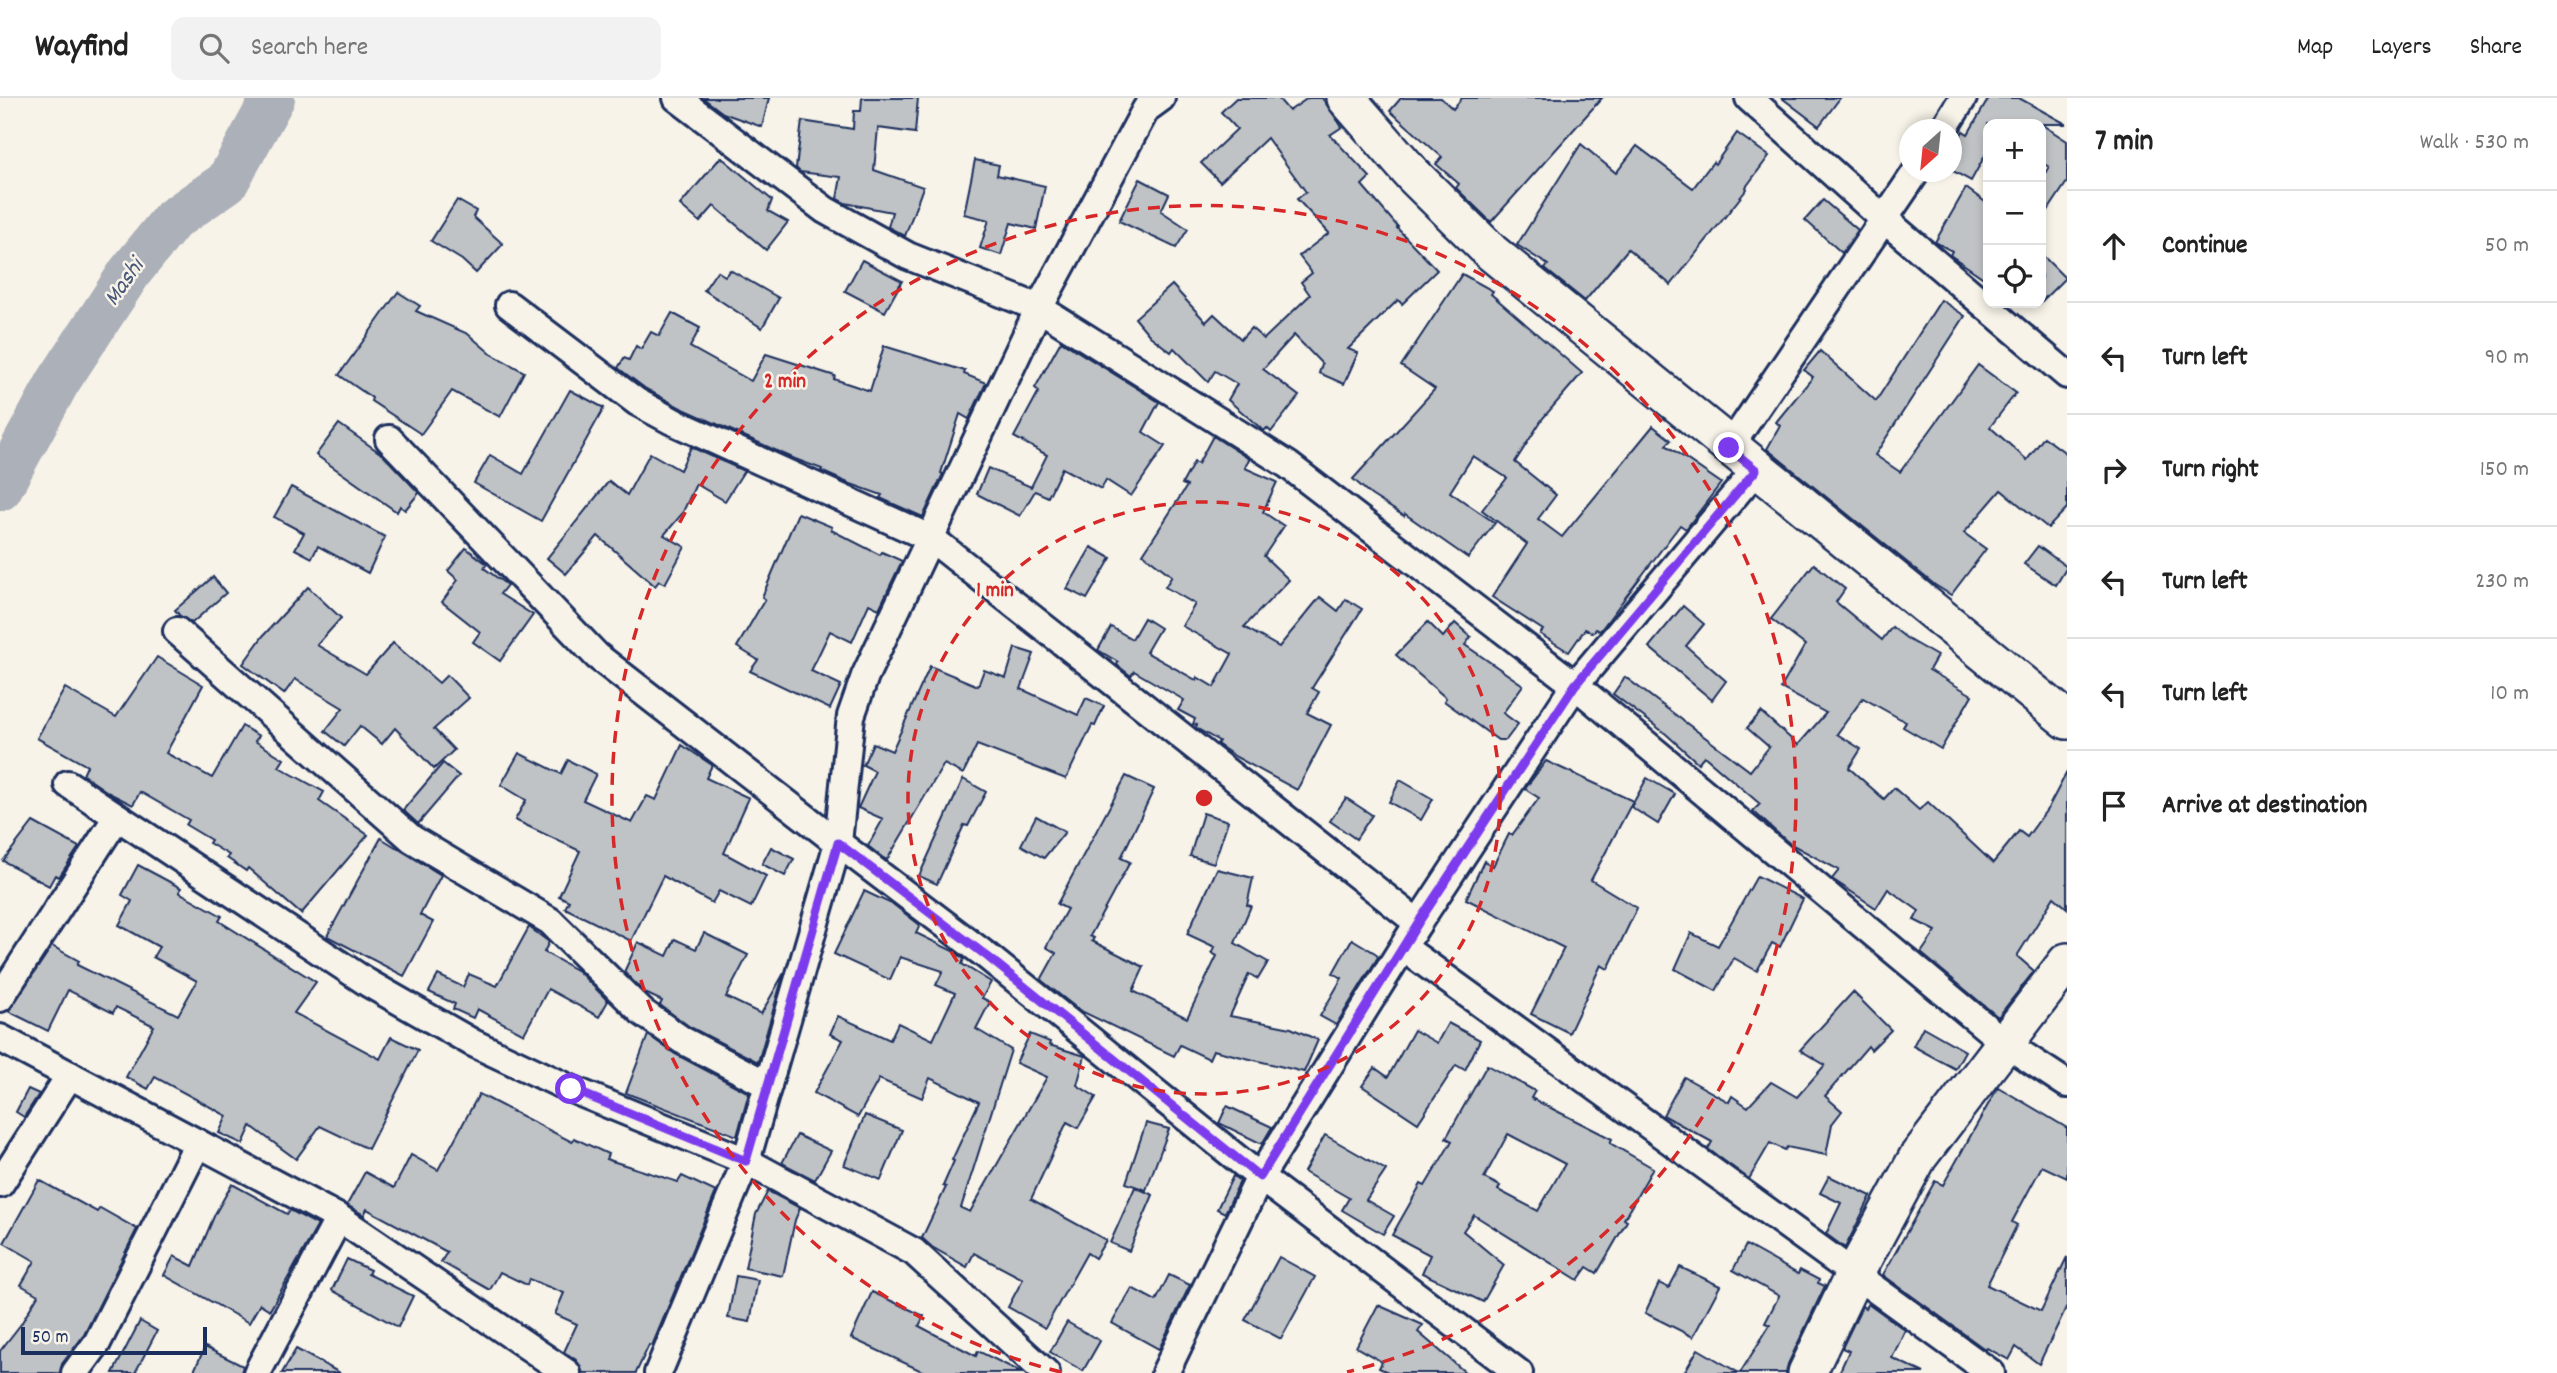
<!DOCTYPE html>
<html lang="en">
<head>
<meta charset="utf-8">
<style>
  :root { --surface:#fff; --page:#f2f2f2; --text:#222; --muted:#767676; --line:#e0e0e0 }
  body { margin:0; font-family:Dekko,sans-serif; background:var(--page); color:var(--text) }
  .controls { position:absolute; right:21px; top:21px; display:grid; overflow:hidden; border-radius:14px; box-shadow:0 4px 10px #0003 }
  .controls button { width:63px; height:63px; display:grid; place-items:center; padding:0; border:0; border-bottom:2px solid var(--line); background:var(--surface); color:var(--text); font:35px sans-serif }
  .compass { position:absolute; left:1899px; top:21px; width:63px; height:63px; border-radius:50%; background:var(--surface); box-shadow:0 4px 10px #0003; rotate:207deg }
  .scale { position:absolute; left:21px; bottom:18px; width:186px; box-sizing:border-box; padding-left:7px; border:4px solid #1b2f5e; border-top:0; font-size:19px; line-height:24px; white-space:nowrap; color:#1b2f5e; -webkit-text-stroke:5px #f7f3e8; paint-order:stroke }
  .stop { position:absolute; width:21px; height:21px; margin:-16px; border:5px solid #7c3aed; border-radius:50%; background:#fff }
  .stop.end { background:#7c3aed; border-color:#fff; box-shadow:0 2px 7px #0008 }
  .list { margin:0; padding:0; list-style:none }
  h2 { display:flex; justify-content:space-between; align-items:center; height:91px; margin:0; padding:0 28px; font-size:30px }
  h2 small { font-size:23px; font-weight:400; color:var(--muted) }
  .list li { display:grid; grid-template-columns:46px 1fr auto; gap:21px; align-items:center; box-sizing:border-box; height:112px; padding:0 28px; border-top:2px solid var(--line) }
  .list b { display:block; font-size:26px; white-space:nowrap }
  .list em { font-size:23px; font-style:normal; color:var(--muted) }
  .icon { flex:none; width:38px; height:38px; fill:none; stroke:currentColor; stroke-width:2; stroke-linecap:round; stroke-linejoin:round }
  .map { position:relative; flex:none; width:2067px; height:1275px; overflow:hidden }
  header { display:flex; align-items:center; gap:42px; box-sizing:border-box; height:98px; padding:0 35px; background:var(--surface); border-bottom:2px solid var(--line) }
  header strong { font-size:33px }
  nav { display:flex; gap:38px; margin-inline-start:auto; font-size:24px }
  .search { width:490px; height:63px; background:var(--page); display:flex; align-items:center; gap:18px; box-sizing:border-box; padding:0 24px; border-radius:14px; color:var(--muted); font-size:26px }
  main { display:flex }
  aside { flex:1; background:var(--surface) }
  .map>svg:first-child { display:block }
</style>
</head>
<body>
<header>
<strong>Wayfind</strong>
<div class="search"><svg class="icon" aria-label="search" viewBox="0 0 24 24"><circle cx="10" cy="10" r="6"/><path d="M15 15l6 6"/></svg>Search here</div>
<nav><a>Map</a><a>Layers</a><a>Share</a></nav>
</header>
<main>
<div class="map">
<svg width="2067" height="1275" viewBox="0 0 2067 1275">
  <rect width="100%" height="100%" fill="#f7f3e8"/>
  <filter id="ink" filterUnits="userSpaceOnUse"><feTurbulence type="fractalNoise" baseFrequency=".0143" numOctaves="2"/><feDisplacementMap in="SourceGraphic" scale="14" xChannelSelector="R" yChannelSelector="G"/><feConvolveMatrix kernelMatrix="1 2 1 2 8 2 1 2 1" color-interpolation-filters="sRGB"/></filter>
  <g filter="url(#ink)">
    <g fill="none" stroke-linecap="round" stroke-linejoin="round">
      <polyline stroke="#acb0b9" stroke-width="44" points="0,391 58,284 130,174 172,122 227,84 273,0"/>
    </g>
    <g fill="#c0c3c5" stroke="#1b2f5e" stroke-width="2" fill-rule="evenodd">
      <polygon points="703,0 769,0 762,29 723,15"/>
      <polygon points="862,0 918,0 915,35 878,30 874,72 923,89 905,138 888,129 892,114 845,105 837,101 841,79 800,74 796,70 802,23 853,31 854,13 861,13"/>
      <polygon points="1236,0 1278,0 1289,13 1308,0 1322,0 1342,29 1330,37 1370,79 1362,87 1398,129 1397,130 1437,172 1402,206 1398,202 1348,251 1358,255 1344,286 1319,275 1322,266 1294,237 1263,271 1299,298 1271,334 1267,330 1264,333 1228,302 1237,286 1215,273 1208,284 1174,250 1171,254 1150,238 1135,220 1172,187 1206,224 1214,216 1241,241 1251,230 1264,241 1310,197 1301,184 1312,175 1299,158 1329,135 1297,101 1306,94 1267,40 1220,84 1201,65 1237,31 1221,14"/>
      <polygon points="1401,0 1441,0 1453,11 1462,0 1602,0 1491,124 1456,90 1459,86 1436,66 1442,59 1390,13"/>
      <polygon points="1782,0 1840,0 1819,28"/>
      <polygon points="1989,0 2019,0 2066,26 2041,26 2067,43 2067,84 2041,123 2041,82 2049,69 2041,64 2041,26 1988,26 1988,52 1971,83 1951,72 1951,54 1963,33 1968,36"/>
      <polygon points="1737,35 1769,58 1746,89 1747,91 1671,187 1628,151 1585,203 1545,171 1548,167 1517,147 1581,46 1616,75 1637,48 1693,90 1713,64 1715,66"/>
      <polygon points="721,59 772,102 768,113 788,124 766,152 714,108 700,124 680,107"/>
      <polygon points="975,62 999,67 997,77 1045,88 1036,131 1011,125 1001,157 980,150 989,122 964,116"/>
      <polygon points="1140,81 1169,96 1161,113 1188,131 1176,150 1119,123"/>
      <polygon points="1966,90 1988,106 1988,183 1950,157 1952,153 1935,144"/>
      <polygon points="457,102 476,113 473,119 503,146 476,175 462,162 431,143"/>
      <polygon points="1823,102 1858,132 1842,155 1805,122"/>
      <polygon points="2041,156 2065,180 2041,204"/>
      <polygon points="862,162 902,183 885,214 845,193"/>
      <polygon points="730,172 779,200 762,230 704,192 717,173 725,178"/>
      <polygon points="1462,176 1493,193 1491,196 1582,275 1543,320 1515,364 1556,397 1538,421 1562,439 1653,328 1671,342 1666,347 1721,385 1686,431 1680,427 1600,533 1596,531 1593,535 1585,531 1569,554 1540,536 1543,532 1492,499 1527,446 1482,412 1507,380 1473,358 1450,394 1495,425 1468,460 1405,416 1404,418 1371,397 1353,381 1435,291 1401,268"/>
      <polygon points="398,194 420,208 416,213 468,236 490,255 524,274 500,319 452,293 421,336 371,303 372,300 339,277"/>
      <polygon points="1941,202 1965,218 1875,357 1900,374 1978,267 2016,295 1990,329 2027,362 2044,339 2067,356 2067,410 2048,430 2001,392 1964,435 1986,451 1951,497 1935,487 1767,351 1780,328 1776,324 1813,279 1804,272 1820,253 1876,303"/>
      <polygon points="672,215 700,230 690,249 751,283 766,256 835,278 834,281 870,293 884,248 965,273 964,276 986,285 969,321 960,316 941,375 943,376 923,419 880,400 882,397 848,385 821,373 822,371 795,361 679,309 646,291 618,270 624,260 629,262 636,248 641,251 651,234 659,238"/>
      <polygon points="1061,243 1159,304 1143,334 1165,348 1131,398 1106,382 1101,391 1062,370 1048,399 1035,393 1020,418 977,396 988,370 1031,389 1047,357 1014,339 1039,293 1035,290"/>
      <polygon points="570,292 604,310 541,423 474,385 490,357 523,376"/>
      <polygon points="339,326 383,357 419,395 405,412 400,408 397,414 316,357"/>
      <polygon points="1213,338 1249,361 1245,370 1277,384 1263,414 1284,428 1264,458 1289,482 1244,529 1279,549 1320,499 1338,513 1346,501 1362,511 1312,590 1319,594 1307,615 1331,627 1297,692 1236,659 1217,646 1219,643 1196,630 1197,627 1193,626 1195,621 1178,612 1184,602 1134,573 1131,578 1117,567 1118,564 1098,552 1111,529 1132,541 1144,520 1160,530 1146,554 1196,582 1197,579 1214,589 1232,556 1182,528 1195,506 1165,489 1172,478 1143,456 1187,388 1182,386 1194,364 1198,366"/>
      <polygon points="691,349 744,373 725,403 696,386 682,416 664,437 685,449 665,486 659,483 655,488 598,438 566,476 547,460 609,383 627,397 650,355 680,372"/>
      <polygon points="291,389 385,439 368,475 318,448 312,460 295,451 304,435 274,419"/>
      <polygon points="798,415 832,429 831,432 880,457 882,454 902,463 879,511 869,506 852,544 830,533 811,573 841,587 830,611 750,573 758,562 737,549 765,501 762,499"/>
      <polygon points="2038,448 2067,469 2056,487 2024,466"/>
      <polygon points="1091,449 1111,460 1087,501 1067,491"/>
      <polygon points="466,450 487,466 484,470 507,487 500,496 533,517 500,563 473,544 480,534 442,504 458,482 448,473"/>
      <polygon points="1814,466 1845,491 1836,504 1882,542 1892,529 1909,542 1937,558 1929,572 1972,597 1941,651 1903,629 1906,624 1863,600 1837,636 1861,651 1849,670 1884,701 1894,690 1919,712 1928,704 1993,765 2019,733 2027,739 2048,710 2067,674 2067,810 2054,799 2017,858 2034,873 1998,919 1921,855 1936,833 1914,822 1919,813 1888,791 1876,810 1835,783 1832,781 1839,772 1789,745 1774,732 1753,713 1760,706 1704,658 1698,665 1666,636 1613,596 1625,579 1750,673 1769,649 1747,630 1761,614 1798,647 1826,615 1781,590 1805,547 1771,521"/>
      <polygon points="213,479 226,495 192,525 180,518 175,512"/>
      <polygon points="308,489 341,520 317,547 366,576 393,545 439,585 447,577 469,600 434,631 454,652 434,671 395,630 382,646 360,628 344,648 325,633 343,610 295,581 284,596 243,566 263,538"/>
      <polygon points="1683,508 1704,526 1686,548 1726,583 1712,602 1649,549"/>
      <polygon points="1428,524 1443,539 1455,525 1471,539 1465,547 1523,587 1503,615 1518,626 1506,642 1498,642 1444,603 1446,600 1396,557"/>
      <polygon points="1015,550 1034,556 1021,591 1078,617 1086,600 1104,608 1095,628 1092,627 1066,681 977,647 963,676 944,666 887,762 883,760 868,748 883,721 858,710 875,673 863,667 873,645 892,653 930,568 978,588 984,572 1006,580"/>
      <polygon points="157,559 203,587 166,655 212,680 242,628 259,638 255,643 284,661 279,669 324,694 319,703 368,737 301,816 248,770 246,773 227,760 229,757 209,745 211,742 186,727 189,722 140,694 133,707 109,695 83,677 87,668 37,640 65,590 116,619"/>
      <polygon points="682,647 712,667 706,680 749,700 724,755 766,778 751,809 719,793 712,805 663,778 631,843 565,810 569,803 559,798 580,753 515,722 526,702 501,687 519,655 561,676 568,662 596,676 583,702 632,725 647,698 656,702"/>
      <polygon points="1546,663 1633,703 1591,782 1637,810 1608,871 1601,867 1569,935 1531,916 1564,850 1466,801 1484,763 1493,768 1509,736 1512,737 1539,700 1525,691"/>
      <polygon points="443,665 459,678 418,726 403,712"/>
      <polygon points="1126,678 1154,691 1121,760 1130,764 1090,838 1094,840 1092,843 1144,869 1133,893 1187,920 1217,858 1212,855 1215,849 1187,836 1217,771 1253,780 1247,807 1251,808 1235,845 1268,864 1258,881 1249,876 1230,918 1291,930 1318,942 1304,974 1213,952 1209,961 1180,947 1174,958 1079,912 1041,882 1056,855 1046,849 1067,811 1057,806"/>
      <polygon points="1647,680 1675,696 1658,726 1631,709"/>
      <polygon points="963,681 986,694 968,728 964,727 937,786 919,778"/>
      <polygon points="1400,682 1433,701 1421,722 1389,704"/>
      <polygon points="1346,700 1372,717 1356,741 1330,723"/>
      <polygon points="1203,715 1228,723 1214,765 1190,758"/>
      <polygon points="1036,718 1065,734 1044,760 1021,747"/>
      <polygon points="33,724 79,749 59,779 55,777 49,788 3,763"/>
      <polygon points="381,740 441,777 420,817 433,824 404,878 327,838"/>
      <polygon points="771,749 794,761 785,778 762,766"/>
      <polygon points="138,767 181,790 179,794 222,818 219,823 316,884 294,915 380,961 391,939 418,952 368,1051 320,1028 296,1061 251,1028 243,1046 219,1035 227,1018 155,979 148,991 126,979 154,928 116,909 113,915 68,892 48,933 8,913 52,848 79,863 77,867 178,917 197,883 153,859 159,849 119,827 132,803 122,797"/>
      <polygon points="1757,778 1803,801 1780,849 1772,845 1757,873 1734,860 1716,893 1675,871 1691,835 1718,848"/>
      <polygon points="864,793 894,807 920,827 916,835 955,854 964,861 962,866 991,884 982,900 990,904 976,931 1011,952 961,1110 970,1114 1047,979 1016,965 1030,936 1050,944 1049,947 1085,958 1077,987 1096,999 1078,1030 1067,1024 1031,1101 1106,1142 1095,1160 1087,1155 1045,1230 1008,1209 1023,1181 974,1155 967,1169 932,1149 922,1140 946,1089 943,1088 954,1063 952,1062 979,1004 930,980 922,1000 879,981 858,1019 814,995 843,942 830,936 838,918 890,942 898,925 933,942 955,895 936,887 943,873 900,859 890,882 834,856"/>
      <polygon points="529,829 549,844 544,854 578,873 608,903 599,919 548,891 524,936 477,911 473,920 453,911 455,906 429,894 438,877 463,889 469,876 497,888"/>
      <polygon points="704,835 748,857 726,899 761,916 784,875 758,964 690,929 660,907 662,903 645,895 624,874 638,844 667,858 675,841 696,851"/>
      <polygon points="1352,841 1375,855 1378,859 1336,927 1320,918 1342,880 1333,875"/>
      <polygon points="1853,894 1891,932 1871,952 1868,948 1825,998 1842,1013 1832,1026 1826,1057 1787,1049 1785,1052 1770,1045 1749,1081 1708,1051 1712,1044 1663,1017 1684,979 1729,1004 1732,998 1748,1009 1771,984 1797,999 1825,967 1800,952"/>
      <polygon points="1448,925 1480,942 1465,972 1456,967 1418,1025 1362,988 1375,970 1388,979 1414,932 1437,945"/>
      <polygon points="1923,929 1965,953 1955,971 1913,948"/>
      <polygon points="648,937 675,956 749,995 737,1038 626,995"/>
      <path d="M 1487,967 L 1535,993 L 1531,1000 L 1612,1041 L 1610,1045 L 1653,1070 L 1624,1121 L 1627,1123 L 1597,1175 L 1587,1169 L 1578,1182 L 1474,1117 L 1463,1133 L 1504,1167 L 1483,1204 L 1422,1175 L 1430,1157 L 1392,1137 L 1421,1086 L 1425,1088 L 1452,1043 L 1446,1040 ZM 1508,1036 L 1565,1066 L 1538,1113 L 1498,1092 L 1500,1088 L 1484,1080 Z"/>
      <polygon points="1998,989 2067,1030 2067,1080 2042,1068 2012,1124 2017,1127 1987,1187 2041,1213 2067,1159 2067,1208 2039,1266 2016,1249 2009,1262 1987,1250 1986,1252 1883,1177 1935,1083 1943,1087"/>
      <polygon points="28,991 39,996 24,1019 16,1014"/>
      <polygon points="479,996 572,1044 574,1040 608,1056 606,1061 678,1084 682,1078 716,1094 652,1248 649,1247 636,1275 583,1275 576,1262 564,1254 577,1226 555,1216 564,1195 529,1181 527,1187 500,1174 490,1192 441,1164 447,1154 367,1111 364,1117 347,1107 365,1074 394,1090 411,1057 438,1072"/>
      <polygon points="1227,1008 1272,1029 1262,1046 1219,1025"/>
      <polygon points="865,1017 902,1032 881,1082 844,1067"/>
      <polygon points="1146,1025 1169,1031 1146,1092 1126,1085"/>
      <polygon points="797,1037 831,1053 815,1082 782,1065"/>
      <polygon points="1325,1037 1386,1072 1366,1102 1394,1118 1383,1136 1342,1112 1349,1100 1304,1074"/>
      <polygon points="1233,1078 1240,1083 1225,1115 1217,1111"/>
      <polygon points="1829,1078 1871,1098 1845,1150 1826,1136 1841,1105 1820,1095"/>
      <polygon points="39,1082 97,1114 100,1110 137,1131 84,1237 62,1266 60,1275 0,1275 0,1253 21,1226 38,1197 21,1187 35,1163 4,1145"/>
      <polygon points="232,1086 287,1116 290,1112 318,1127 270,1212 260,1206 249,1225 164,1177 174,1158 193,1168 215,1116"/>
      <polygon points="1135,1089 1153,1097 1129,1153 1110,1145"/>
      <polygon points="768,1093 800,1110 795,1122 783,1178 745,1170 756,1116"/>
      <polygon points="1746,1147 1798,1176 1800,1172 1819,1182 1818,1185 1825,1188 1788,1266 1786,1275 1740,1275 1770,1227 1765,1225 1779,1198 1733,1172"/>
      <polygon points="1279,1159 1315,1179 1281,1241 1245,1222"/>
      <polygon points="347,1161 370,1172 368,1176 413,1198 398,1229 332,1192"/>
      <polygon points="1680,1169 1720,1188 1693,1239 1645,1215 1659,1185 1669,1190"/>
      <polygon points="1169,1177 1190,1187 1159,1251 1112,1225 1132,1190 1156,1203"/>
      <polygon points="736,1178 758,1182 750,1224 728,1220"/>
      <polygon points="872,1194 924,1218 919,1228 976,1258 978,1253 1023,1275 926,1275 851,1240"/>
      <polygon points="1868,1205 1905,1232 1892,1260 1924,1275 1839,1275 1849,1253 1842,1250 1862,1208 1865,1210"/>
      <polygon points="1378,1207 1423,1227 1418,1234 1466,1275 1390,1275 1379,1270 1382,1264 1356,1249"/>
      <polygon points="140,1223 157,1233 135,1275 113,1275"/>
      <polygon points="1067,1224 1100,1243 1083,1273 1050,1254"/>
      <polygon points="205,1249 243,1268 241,1275 193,1275"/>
      <polygon points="296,1251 340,1275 282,1275"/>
      <polygon points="1698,1251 1739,1275 1684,1275"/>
    </g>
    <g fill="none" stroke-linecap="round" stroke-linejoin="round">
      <g stroke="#1b2f5e" stroke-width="32">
        <g id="street">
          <polyline points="677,0 825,112 908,158 1039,210 1288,367 1575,587 2006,946 2067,986"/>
          <polyline points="1749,0 1885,122 2067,277"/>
          <polyline points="1943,32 1963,0"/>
          <polyline points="509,207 637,304 672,323 932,441 1418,825"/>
          <polyline points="389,341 597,558 838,745 988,859 1260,1079 1519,1275"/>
          <polyline points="1729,350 1916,74"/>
          <polyline points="177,533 412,741 550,823 642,914 682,942 768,987"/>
          <polyline points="68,686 368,885 473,945 571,991 746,1063 914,1154 1046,1275"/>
          <polyline points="1404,850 1991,1275"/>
          <polyline points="0,900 117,719"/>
          <polyline points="0,940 339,1120 567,1275"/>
          <polyline points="0,1086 70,977"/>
          <polyline points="75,1275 97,1245 198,1045"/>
          <polyline points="257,1275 339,1120"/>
          <polyline points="658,1275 746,1063 838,745 851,618 865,578 1039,210 1146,11 1161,0"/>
          <polyline points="1165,1275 1260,1079 1418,825 1575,587 1756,372"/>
        </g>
      </g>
      <g stroke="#1b2f5e" stroke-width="42">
        <g id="secondary">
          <polyline points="1346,0 1413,77 1491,154 2067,622"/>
          <polyline points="1807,1275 1854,1177 1918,1059 2067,864"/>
        </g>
      </g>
      <use href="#street" stroke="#f7f3e8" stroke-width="26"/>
      <use href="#secondary" stroke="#f7f3e8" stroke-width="37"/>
    </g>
  </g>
  <g fill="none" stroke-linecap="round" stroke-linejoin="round" filter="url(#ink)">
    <polyline stroke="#7c3aed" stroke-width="9" points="571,991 746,1063 838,745 988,859 1260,1079 1418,825 1575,587 1756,372 1729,350"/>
  </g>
  <g fill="none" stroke="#d62828" stroke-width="3.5" stroke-dasharray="12 9">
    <circle cx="1204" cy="700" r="296"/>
    <path d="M1061 1274A592 592 0 1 1 1347 1274"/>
  </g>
  <g text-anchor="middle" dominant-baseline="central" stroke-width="5" stroke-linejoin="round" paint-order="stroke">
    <g font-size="24" font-style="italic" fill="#465679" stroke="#f7f3e8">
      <text transform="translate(125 185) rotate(-55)">Mashi</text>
    </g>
  </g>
  <circle cx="1204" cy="700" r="10" fill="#d62828" stroke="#f7f3e8" stroke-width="3.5"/>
  <g font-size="21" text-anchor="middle" font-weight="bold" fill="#d62828" stroke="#f7f3e8" stroke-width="5" stroke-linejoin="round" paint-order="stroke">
    <text x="785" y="289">2 min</text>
    <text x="995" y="498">1 min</text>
  </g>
</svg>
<div class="controls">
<button>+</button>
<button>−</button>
<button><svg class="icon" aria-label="locate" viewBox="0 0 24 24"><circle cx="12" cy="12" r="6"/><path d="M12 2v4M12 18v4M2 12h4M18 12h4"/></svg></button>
</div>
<svg class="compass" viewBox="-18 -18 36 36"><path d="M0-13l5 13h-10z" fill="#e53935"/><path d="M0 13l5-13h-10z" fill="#767676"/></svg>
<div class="scale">50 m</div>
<div class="stop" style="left:571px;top:991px"></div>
<div class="stop end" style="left:1729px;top:350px"></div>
</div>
<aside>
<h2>7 min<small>Walk · 530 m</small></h2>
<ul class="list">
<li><svg class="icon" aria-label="ahead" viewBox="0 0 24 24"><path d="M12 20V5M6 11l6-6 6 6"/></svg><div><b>Continue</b></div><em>50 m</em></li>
<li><svg class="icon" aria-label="left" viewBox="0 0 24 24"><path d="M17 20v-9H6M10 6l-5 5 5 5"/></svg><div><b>Turn left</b></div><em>90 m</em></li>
<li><svg class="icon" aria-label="right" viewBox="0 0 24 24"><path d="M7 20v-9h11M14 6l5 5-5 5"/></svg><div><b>Turn right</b></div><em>150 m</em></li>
<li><svg class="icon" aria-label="left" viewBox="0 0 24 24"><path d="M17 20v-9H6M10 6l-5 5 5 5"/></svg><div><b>Turn left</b></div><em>230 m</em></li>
<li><svg class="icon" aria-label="left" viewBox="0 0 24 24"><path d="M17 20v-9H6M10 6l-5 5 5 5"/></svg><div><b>Turn left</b></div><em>10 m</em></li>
<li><svg class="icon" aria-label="arrive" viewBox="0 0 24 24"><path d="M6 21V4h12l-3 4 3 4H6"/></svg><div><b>Arrive at destination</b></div></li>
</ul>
</aside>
</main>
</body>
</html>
